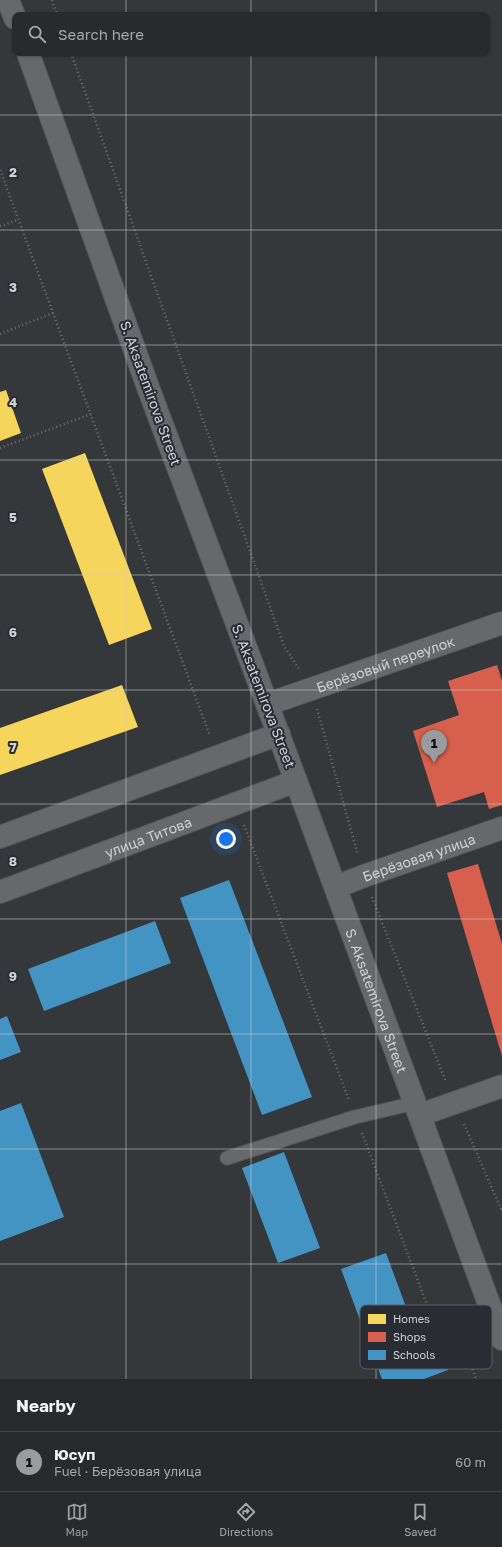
<!DOCTYPE html>
<html lang="en">
<head>
<meta charset="utf-8">
<style>
  :root { --surface:#282a2c; --page:#343638; --text:#f1f3f6; --muted:#a5a7a9; --line:#444648; --accent:#999b9f }
  body { margin:0; font-family:"Golos Text",sans-serif; background:var(--page); color:var(--text) }
  .you { position:absolute; left:226px; top:839px; width:14px; height:14px; margin:-10px; border:3px solid #fff; border-radius:50%; background:#1a73e8; box-shadow:0 0 0 6px #1a73e833 }
  .badge { display:grid; place-items:center; width:26px; height:26px; border-radius:50%; background:var(--accent); color:#111; font-size:13px; font-weight:700 }
  .pin { position:absolute; translate:-50% -33px; filter:drop-shadow(0 1px 2px #0008) }
  .pin::after { content:''; position:absolute; top:21px; width:14px; height:12px; background:inherit; clip-path:polygon(0 0,100% 0,50% 100%) }
  .list { margin:0; padding:0; list-style:none }
  h2 { display:flex; justify-content:space-between; align-items:center; height:52px; margin:0; padding:0 16px; font-size:17px }
  h2 small { font-size:13px; font-weight:400; color:var(--muted) }
  .list li { display:grid; grid-template-columns:26px 1fr auto; gap:12px; align-items:center; box-sizing:border-box; height:60px; padding:0 16px; border-top:1px solid var(--line) }
  .list b { display:block; font-size:15px; white-space:nowrap }
  .list p { margin:0; font-size:13px; white-space:nowrap; color:var(--muted) }
  .list em { font-size:13px; font-style:normal; color:var(--muted) }
  .icon { flex:none; width:22px; height:22px; fill:none; stroke:currentColor; stroke-width:2; stroke-linecap:round; stroke-linejoin:round }
  .map { position:relative; flex:none; width:502px; height:1379px; overflow:hidden }
  .search { position:absolute; background:var(--surface); box-shadow:0 1px 3px #0004; left:12px; right:12px; top:12px; height:44px; display:flex; align-items:center; gap:10px; box-sizing:border-box; padding:0 14px; border-radius:8px; color:var(--muted); font-size:15px }
  .sheet { height:112px; background:var(--surface) }
  nav { display:flex; justify-content:space-around; align-items:center; box-sizing:border-box; height:56px; border-top:1px solid var(--line); background:var(--surface); font-size:11px; color:var(--muted) }
  nav a { display:grid; justify-items:center; gap:2px }
  nav .on { color:var(--accent) }
  .map>svg:first-child { display:block }
</style>
</head>
<body>
<div class="map">
<svg width="502" height="1379" viewBox="0 0 502 1379">
  <rect width="100%" height="100%" fill="#35383b"/>
  <g fill="#f6d55c">
    <polygon points="6,390 21,433 0,441 0,392"/>
    <polygon points="85,453 152,629 109,645 42,469"/>
    <polygon points="122,685 138,727 0,775 0,728"/>
  </g>
  <g fill="#d6604d">
    <polygon points="497,665 502,681 502,805 489,809 484,792 437,807 413,731 459,715 448,681"/>
    <polygon points="478,864 502,944 502,1056 447,873"/>
  </g>
  <g fill="#4393c3">
    <polygon points="229,880 312,1097 262,1115 180,898"/>
    <polygon points="155,921 171,963 44,1011 28,969"/>
    <polygon points="7,1016 21,1052 0,1060 0,1019"/>
    <polygon points="21,1103 64,1217 0,1241 0,1111"/>
    <polygon points="284,1152 320,1248 278,1263 242,1168"/>
    <polygon points="386,1253 416,1334 432,1328 448,1370 424,1379 382,1379 341,1269"/>
  </g>
  <g fill="none" stroke-linecap="round" stroke-linejoin="round">
    <g stroke="#535559" stroke-width="15">
      <polyline id="service" points="227,1158 355,1117 415,1103"/>
    </g>
    <g stroke="#535559" stroke-width="24">
      <g id="minor">
        <path id="s1" d="M 268,704 L 502,623"/>
        <path id="s2" d="M 296,781 L 502,1339"/>
        <path id="s3" d="M 336,887 L 364,876 L 502,828"/>
        <polyline points="420,1115 502,1086"/>
      </g>
    </g>
    <g stroke="#535559" stroke-width="24">
      <g id="tertiary">
        <polyline points="8,0 15,18"/>
        <polyline points="0,837 279,734"/>
        <path id="s4" d="M 0,892 L 296,781 L 149,390 L 28,53"/>
      </g>
    </g>
    <g stroke="#6d6f71" stroke-width="2.5" stroke-dasharray="1 3" stroke-linecap="butt">
      <polyline points="52,0 57,15"/>
      <polyline points="71,53 284,646 299,669"/>
      <polyline points="0,170 210,736"/>
      <polyline points="0,226 18,220"/>
      <polyline points="0,334 53,313"/>
      <polyline points="0,448 91,414"/>
      <polyline points="317,709 358,855"/>
      <polyline points="244,825 349,1100"/>
      <polyline points="372,897 446,1082"/>
      <polyline points="464,1124 502,1211"/>
      <polyline points="362,1133 429,1310 449,1307 476,1379"/>
    </g>
    <use href="#service" stroke="#67686b" stroke-width="13"/>
    <use href="#minor" stroke="#67686b" stroke-width="22"/>
    <use href="#tertiary" stroke="#67686b" stroke-width="22"/>
  </g>
  <path fill="none" stroke="#cfd1d5" stroke-width="1" stroke-opacity="0.55" d="M 126,0 L 126,15M 251,0 L 251,15M 376,0 L 376,15M 126,53 L 126,1379M 251,53 L 251,1379M 376,53 L 376,1379M 0,115 L 502,115M 0,230 L 502,230M 0,345 L 502,345M 0,460 L 502,460M 0,575 L 502,575M 0,690 L 502,690M 0,804 L 502,804M 0,919 L 502,919M 0,1034 L 502,1034M 0,1149 L 502,1149M 0,1264 L 502,1264"/>
  <g text-anchor="middle" dominant-baseline="central" stroke-width="4" stroke-linejoin="round" paint-order="stroke">
    <g font-size="14" fill="#cfd1d5" stroke="#292c33">
      <text transform="translate(151 393) rotate(70)">S. Aksatemirova Street</text>
      <text stroke="none"><textPath href="#s1" startOffset="124">Берёзовый переулок</textPath></text>
      <text transform="translate(264 696) rotate(69)">S. Aksatemirova Street</text>
      <text stroke="none"><textPath href="#s4" startOffset="158">улица Титова</textPath></text>
      <text stroke="none"><textPath href="#s3" startOffset="88">Берёзовая улица</textPath></text>
      <text stroke="none"><textPath href="#s2" startOffset="234">S. Aksatemirova Street</textPath></text>
    </g>
  </g>
  <rect x="360" y="1305" width="132" height="64" rx="6" fill="#292c33" stroke="#5b5e64" stroke-width="1"/>
  <rect x="368" y="1314" width="18" height="10" fill="#f6d55c"/>
  <rect x="368" y="1332" width="18" height="10" fill="#d6604d"/>
  <rect x="368" y="1350" width="18" height="10" fill="#4393c3"/>
  <g font-size="11" fill="#cfd1d5">
    <text x="393" y="1323">Homes</text>
    <text x="393" y="1341">Shops</text>
    <text x="393" y="1359">Schools</text>
  </g>
  <g font-size="13" text-anchor="middle" font-weight="bold" fill="#cfd1d5" stroke="#292c33" stroke-width="4" stroke-linejoin="round" paint-order="stroke">
    <text x="13" y="177">2</text>
    <text x="13" y="292">3</text>
    <text x="13" y="407">4</text>
    <text x="13" y="522">5</text>
    <text x="13" y="637">6</text>
    <text x="13" y="752">7</text>
    <text x="13" y="866">8</text>
    <text x="13" y="981">9</text>
  </g>
</svg>
<div class="you"></div>
<div class="pin badge" style="left:434px;top:763px">1</div>
<div class="search"><svg class="icon" aria-label="search" viewBox="0 0 24 24"><circle cx="10" cy="10" r="6"/><path d="M15 15l6 6"/></svg>Search here</div>
</div>
<section class="sheet">
<h2>Nearby<small></small></h2>
<ul class="list">
<li><span class="badge">1</span><div><b>Юсуп</b><p>Fuel · Берёзовая улица</p></div><em>60 m</em></li>
</ul>
</section>
<nav>
<a class="on"><svg class="icon" aria-label="map" viewBox="0 0 24 24"><path d="M3 6l6-2 6 2 6-2v14l-6 2-6-2-6 2zM9 4v14M15 6v14"/></svg>Map</a>
<a><svg class="icon" aria-label="directions" viewBox="0 0 24 24"><path d="M12 3l9 9-9 9-9-9zM9 14v-3h6M13 9l2 2-2 2"/></svg>Directions</a>
<a><svg class="icon" aria-label="saved" viewBox="0 0 24 24"><path d="M7 4h10v16l-5-4-5 4z"/></svg>Saved</a>
</nav>
</body>
</html>
